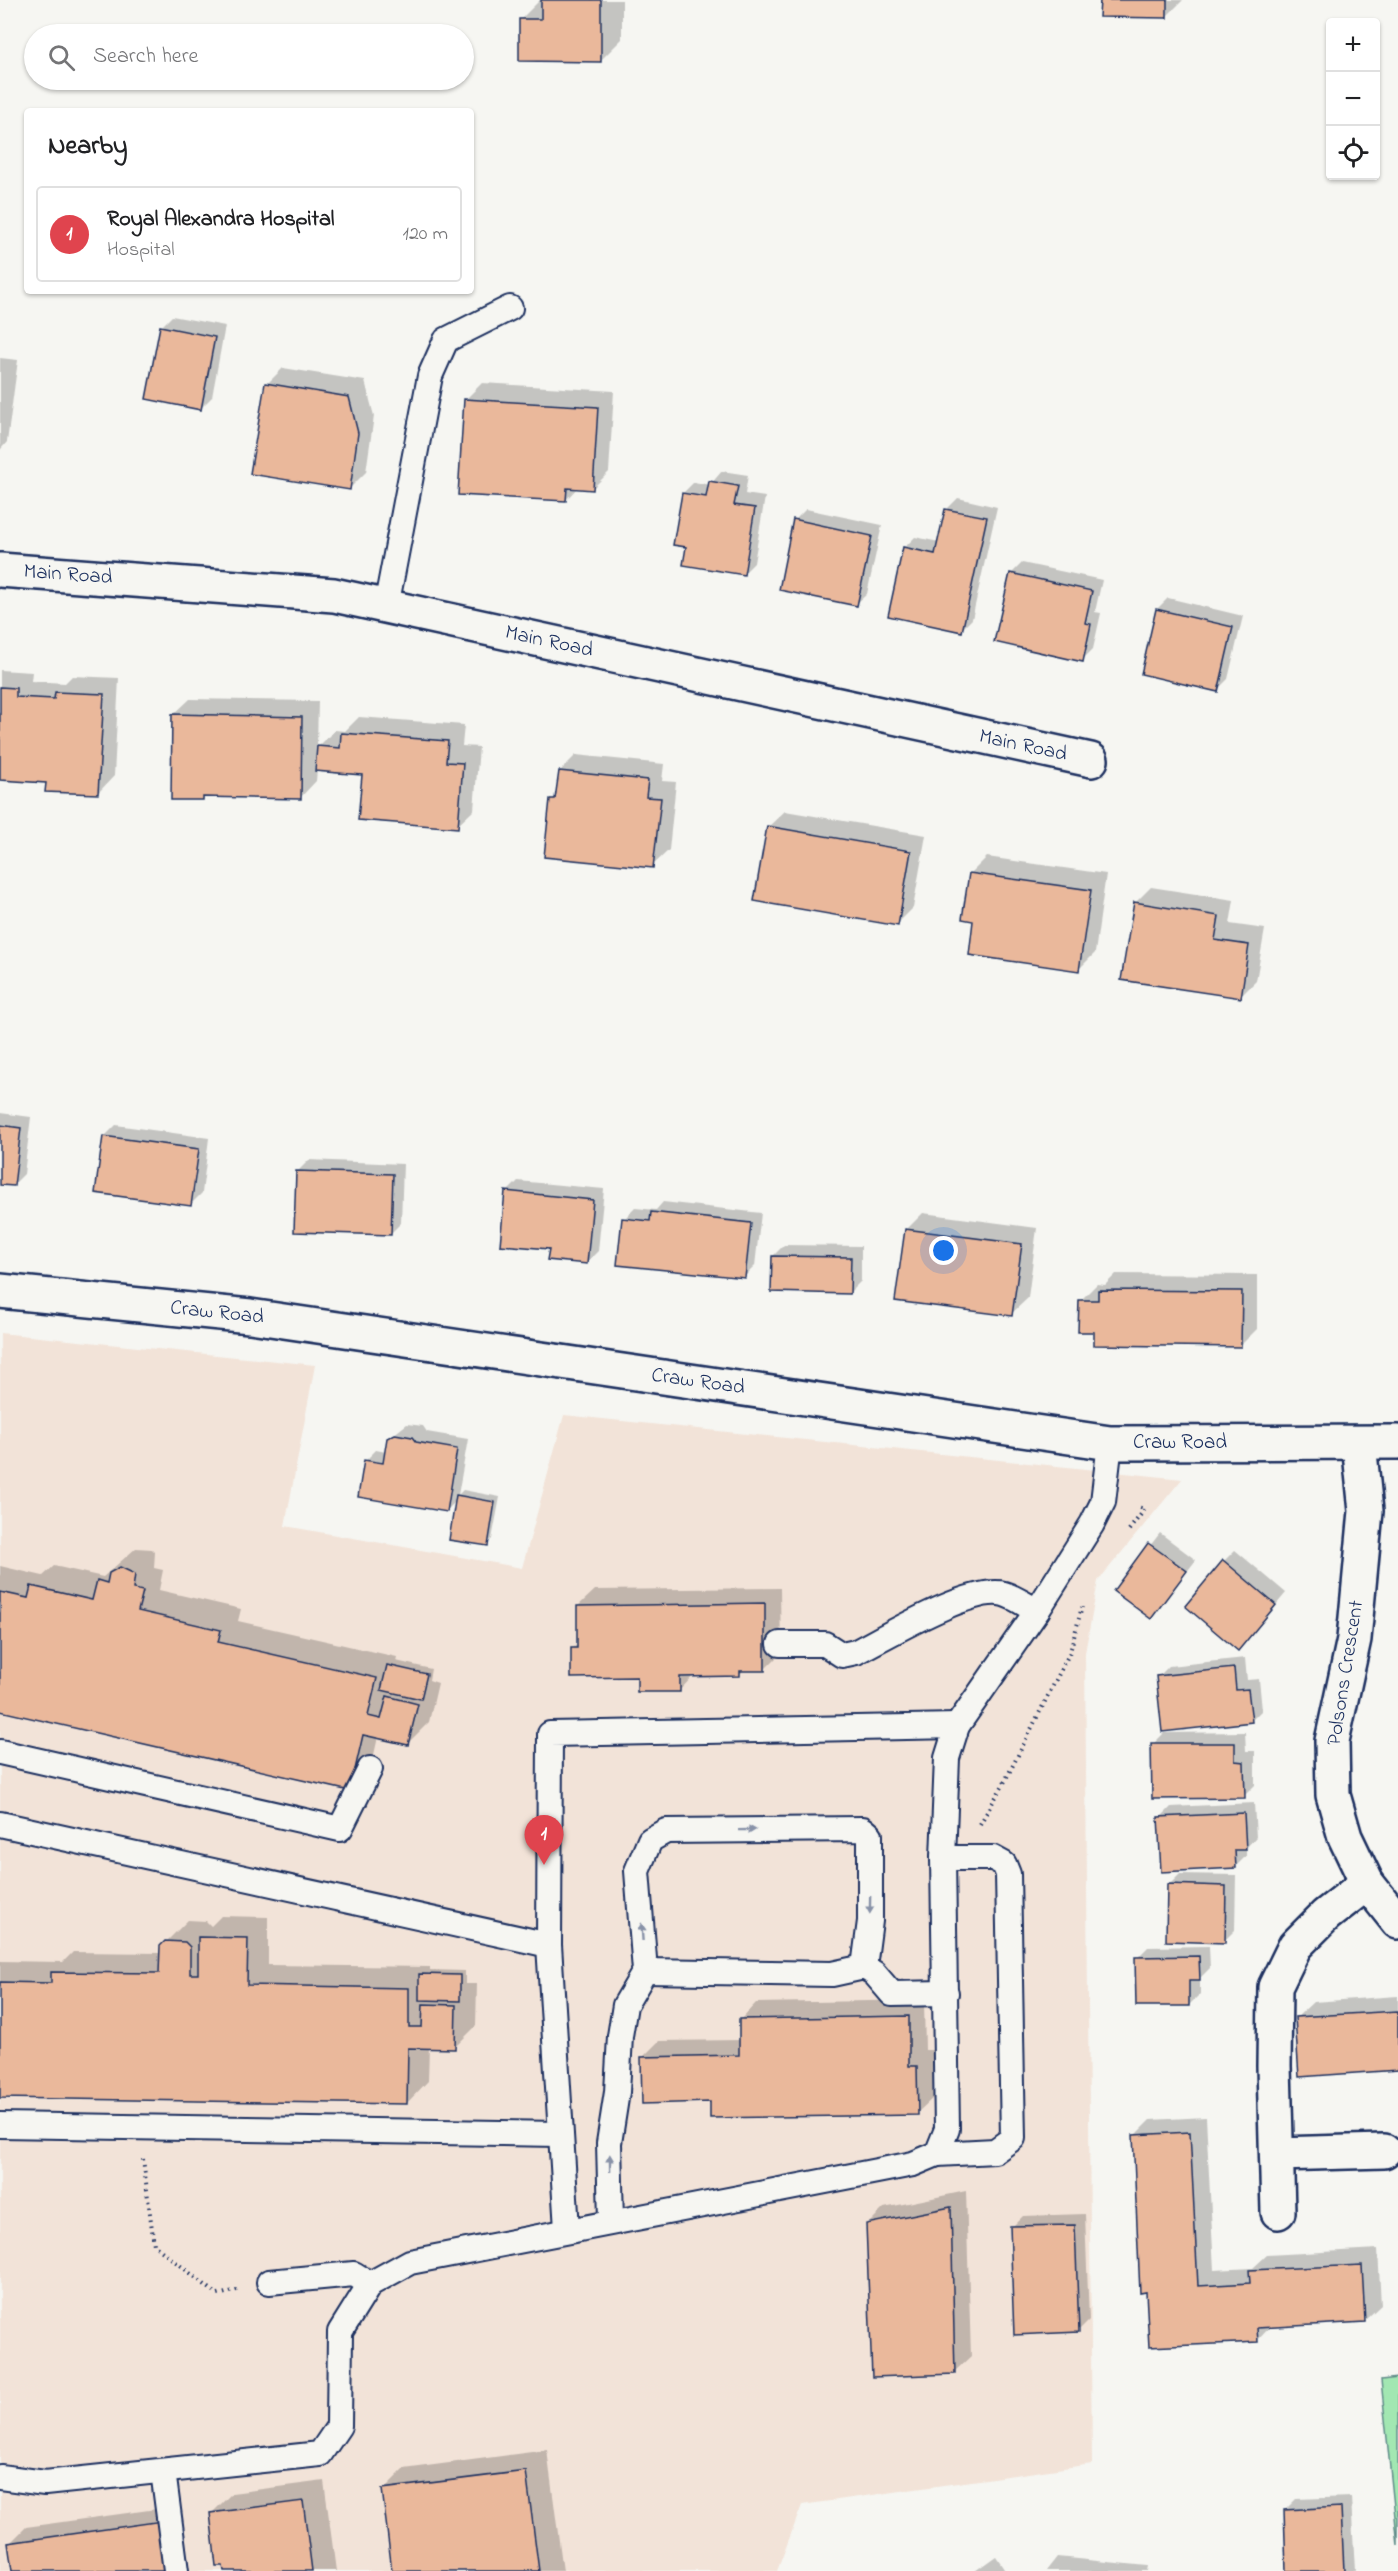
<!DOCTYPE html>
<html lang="en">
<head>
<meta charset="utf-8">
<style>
  :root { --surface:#fff; --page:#f2f2f2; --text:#202124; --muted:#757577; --line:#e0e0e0; --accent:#111827 }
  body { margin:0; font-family:"Indie Flower",sans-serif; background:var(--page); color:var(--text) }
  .controls { position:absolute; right:18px; top:18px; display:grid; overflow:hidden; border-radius:6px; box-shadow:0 2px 4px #0004 }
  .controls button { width:54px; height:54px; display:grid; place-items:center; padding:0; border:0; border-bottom:2px solid var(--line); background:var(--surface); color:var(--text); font:30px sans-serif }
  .you { position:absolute; left:944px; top:1251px; width:21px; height:21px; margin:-15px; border:4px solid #fff; border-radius:50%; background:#1a73e8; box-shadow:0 0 0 9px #1a73e833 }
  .badge { display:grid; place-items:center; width:39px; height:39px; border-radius:50%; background:var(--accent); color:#fff; font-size:20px; font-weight:700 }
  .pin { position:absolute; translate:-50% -50px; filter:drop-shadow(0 2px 3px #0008) }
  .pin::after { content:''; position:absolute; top:32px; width:21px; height:18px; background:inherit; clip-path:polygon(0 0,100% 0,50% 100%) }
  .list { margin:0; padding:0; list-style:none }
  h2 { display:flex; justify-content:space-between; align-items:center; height:78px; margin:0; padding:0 24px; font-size:26px }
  h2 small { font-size:20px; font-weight:400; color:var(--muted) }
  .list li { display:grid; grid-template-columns:39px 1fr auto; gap:18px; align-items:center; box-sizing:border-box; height:96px; margin:0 12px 12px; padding:0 12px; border:2px solid var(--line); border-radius:6px }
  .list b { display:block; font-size:22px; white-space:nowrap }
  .list p { margin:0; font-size:20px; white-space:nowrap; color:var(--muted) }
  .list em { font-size:20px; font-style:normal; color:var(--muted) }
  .icon { flex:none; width:33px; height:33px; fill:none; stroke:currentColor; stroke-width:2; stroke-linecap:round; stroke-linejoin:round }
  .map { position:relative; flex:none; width:1398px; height:2571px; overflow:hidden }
  .search { position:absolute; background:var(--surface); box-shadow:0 2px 4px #0004; left:24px; top:24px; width:450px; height:66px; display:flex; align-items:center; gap:15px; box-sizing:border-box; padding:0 21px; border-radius:33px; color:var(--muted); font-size:22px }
  .panel { position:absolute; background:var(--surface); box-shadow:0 2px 4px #0004; left:24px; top:108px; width:450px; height:186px; border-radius:6px }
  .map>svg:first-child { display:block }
</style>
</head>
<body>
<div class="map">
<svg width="1398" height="2571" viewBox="0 0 1398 2571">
  <rect width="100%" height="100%" fill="#f6f6f2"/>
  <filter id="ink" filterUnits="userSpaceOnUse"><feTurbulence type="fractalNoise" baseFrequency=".0167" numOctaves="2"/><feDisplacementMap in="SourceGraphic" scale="12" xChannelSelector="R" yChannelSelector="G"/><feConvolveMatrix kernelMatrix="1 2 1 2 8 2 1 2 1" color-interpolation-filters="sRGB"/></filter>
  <g filter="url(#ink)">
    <polygon fill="#f2e3d8" points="0,1333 315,1365 285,1526 522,1568 564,1415 1182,1479 1098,1581 1085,1653 1092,2464 802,2505 777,2571 0,2571"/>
    <polygon fill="#a2e7b2" stroke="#5e8b88" stroke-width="1.5" points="1398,2378 1398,2546 1381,2380"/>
    <g fill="#0003">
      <polygon points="540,0 622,0 622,39 601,60 520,20"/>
      <polygon points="1101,0 1183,0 1167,16"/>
      <polygon points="172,316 225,326 212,397 201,408 161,327"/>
      <polygon points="0,358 18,360 7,442 0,450"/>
      <polygon points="283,368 365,381 374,416 366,472 350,488 267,384"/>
      <polygon points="482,383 614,391 609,472 593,488 578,487 566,500 465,400"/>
      <polygon points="722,471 748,475 745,494 765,497 754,563 743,574 683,493 694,482 710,485"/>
      <polygon points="958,498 997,507 972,619 961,630 904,548 915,537 939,542 947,509"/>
      <polygon points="806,509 882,525 867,594 856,604 795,520"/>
      <polygon points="1022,563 1102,580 1095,612 1101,613 1093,649 1082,660 1011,574"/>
      <polygon points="1168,598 1243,616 1228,679 1217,690 1157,609"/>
      <polygon points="0,670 32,672 31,681 65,683 72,676 119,678 114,776 98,793 48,781 0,779"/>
      <polygon points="190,699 318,701 317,748 335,730 345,731 359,717 464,725 462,746 479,747 474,810 457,826 363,773 317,770 316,781 300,798 206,796 203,799 173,715"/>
      <polygon points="576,755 664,764 662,781 676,782 669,850 652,866 552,800 558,794 560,771"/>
      <polygon points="785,811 926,835 913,908 897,924 768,827"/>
      <polygon points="987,857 1106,874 1095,953 1079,969 970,874"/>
      <polygon points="1151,887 1234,900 1230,924 1265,929 1256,981 1240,997 1135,903"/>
      <polygon points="0,1113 31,1117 24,1174 13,1185 0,1183"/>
      <polygon points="116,1125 209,1138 202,1193 191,1204 105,1136"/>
      <polygon points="309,1160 403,1164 401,1223 390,1234 298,1171"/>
      <polygon points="518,1181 604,1189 598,1251 587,1262 550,1248 507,1192"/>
      <polygon points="663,1202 761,1213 755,1266 744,1277 624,1219 635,1208 656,1210"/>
      <polygon points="923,1213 1037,1228 1028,1298 1011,1314 906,1230"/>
      <polygon points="784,1245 861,1246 861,1281 850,1292 773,1256"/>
      <polygon points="1116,1274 1257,1275 1257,1329 1240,1346 1096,1331 1080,1301 1097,1284 1105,1285"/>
      <polygon points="407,1424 423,1426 427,1432 468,1439 458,1495 463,1490 500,1497 492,1539 487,1544 457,1500 447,1510 365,1461 376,1450 386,1452 388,1439"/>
      <polygon points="1160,1533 1196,1560 1151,1617 1115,1591"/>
      <polygon points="136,1548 152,1549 155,1552 154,1568 163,1570 159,1590 241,1609 238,1621 397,1657 396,1661 431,1669 429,1680 438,1683 429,1722 408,1743 378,1737 371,1768 350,1790 0,1710 0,1566 43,1576 54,1566 103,1577"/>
      <polygon points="1235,1550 1286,1593 1248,1638 1224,1561"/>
      <polygon points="780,1588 781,1653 765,1669 745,1669 739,1675 694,1675 680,1690 573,1648 579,1643 578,1606 595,1590"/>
      <polygon points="1245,1658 1247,1680 1259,1679 1262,1710 1251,1721 1158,1677 1169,1666"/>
      <polygon points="1245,1732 1246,1751 1255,1751 1255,1785 1244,1796 1153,1744 1164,1733"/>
      <polygon points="1254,1803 1256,1837 1246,1848 1246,1856 1235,1867 1160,1818 1171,1807"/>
      <polygon points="1180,1874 1236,1875 1235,1930 1224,1941 1169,1885"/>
      <polygon points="221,1916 268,1917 268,1965 430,1967 430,1970 465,1971 465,1984 477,1984 476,2026 455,2047 429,2047 428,2081 407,2103 0,2097 0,1961 63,1962 73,1952 161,1953 161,1947 188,1920 206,1921 211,1926"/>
      <polygon points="1209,1946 1210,1968 1200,1978 1200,1994 1189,2005 1137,1958 1148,1947"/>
      <polygon points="1398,1996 1398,2069 1296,2018 1313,2002"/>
      <polygon points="924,2000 925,2050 933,2050 934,2097 917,2113 711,2101 642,2058 659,2041 741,2040 740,2020 756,2003"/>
      <polygon points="1206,2117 1214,2270 1253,2268 1267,2255 1378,2249 1381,2305 1364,2321 1271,2326 1257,2341 1150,2346 1134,2136 1150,2120"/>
      <polygon points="966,2191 971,2356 954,2372 868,2224 884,2208"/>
      <polygon points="1085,2214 1089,2320 1078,2331 1012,2227 1023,2216"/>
      <polygon points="547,2450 563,2571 394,2571 383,2490 404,2469"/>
      <polygon points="324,2481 336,2571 226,2571 211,2514 232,2493"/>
      <polygon points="1351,2497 1355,2571 1287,2571 1285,2510 1296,2499"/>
      <polygon points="178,2506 183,2571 13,2571 9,2544 26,2527"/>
      <polygon points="996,2556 1006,2571 975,2571"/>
      <polygon points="1057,2557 1148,2566 1147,2571 1046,2571"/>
    </g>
    <g fill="#eab89b" stroke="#1b2f5e" stroke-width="1.5">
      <polygon points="541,0 601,0 601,62 519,61 519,19 541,19"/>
      <polygon points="1100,0 1167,0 1167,18 1099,17"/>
      <polygon points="160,326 215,337 201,410 146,399"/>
      <polygon points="265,383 349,397 358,433 350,490 250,474"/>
      <polygon points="464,399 598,407 593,490 567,488 566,501 458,495"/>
      <polygon points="709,481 738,486 734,505 755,508 744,575 683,565 686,547 673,545 682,493 706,497"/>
      <polygon points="945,509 987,517 962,632 888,616 903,547 935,554"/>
      <polygon points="793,519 872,536 857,606 779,590"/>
      <polygon points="1010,573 1092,591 1085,623 1091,624 1083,662 994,642"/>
      <polygon points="1156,609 1233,627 1218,692 1141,674"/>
      <polygon points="0,687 16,688 16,697 54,699 55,692 104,694 98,794 45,792 46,783 0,780"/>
      <polygon points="172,714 302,717 301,799 203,797 203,800 171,800"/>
      <polygon points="341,733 448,741 446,762 463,763 458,828 358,820 362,775 315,771 317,746 340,748"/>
      <polygon points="559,771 648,780 646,797 661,798 653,868 544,857 550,799 555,799"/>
      <polygon points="767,826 911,851 898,926 754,901"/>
      <polygon points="969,873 1091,890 1079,971 969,955 973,921 962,919"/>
      <polygon points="1134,902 1219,916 1215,940 1249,945 1241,998 1121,980"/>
      <polygon points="0,1125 21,1128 14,1186 0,1185"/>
      <polygon points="103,1136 199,1149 191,1206 95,1193"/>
      <polygon points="296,1171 393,1174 391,1235 294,1232"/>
      <polygon points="505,1191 593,1200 587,1264 547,1260 549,1249 500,1245"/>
      <polygon points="651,1212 751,1223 745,1278 617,1265 622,1218 650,1221"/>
      <polygon points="905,1229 1022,1244 1012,1316 895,1301"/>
      <polygon points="772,1256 851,1257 850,1294 771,1292"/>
      <polygon points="1098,1290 1242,1291 1241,1347 1094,1345 1094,1332 1078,1332 1079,1300 1098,1300"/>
      <polygon points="395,1434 412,1437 416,1442 457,1449 447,1512 358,1497 364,1460 383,1463 387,1438"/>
      <polygon points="456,1495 495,1502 488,1546 449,1540"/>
      <polygon points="1148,1543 1187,1571 1151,1619 1113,1591"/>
      <polygon points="1223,1560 1276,1605 1238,1651 1185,1606"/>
      <polygon points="120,1567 135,1574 133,1589 143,1591 138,1611 221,1630 218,1642 377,1678 368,1716 381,1719 387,1696 418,1704 408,1745 363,1735 350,1791 0,1711 0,1592 28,1598 31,1586 92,1600 97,1580 107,1583 109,1573"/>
      <polygon points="765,1603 765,1671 740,1671 740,1676 680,1677 680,1692 637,1692 637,1677 571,1678 571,1648 577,1648 577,1606"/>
      <polygon points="387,1665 427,1674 421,1699 381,1690"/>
      <polygon points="1234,1668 1236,1690 1248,1689 1252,1722 1162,1732 1156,1676"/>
      <polygon points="1151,1743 1235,1743 1235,1761 1244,1762 1245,1798 1152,1799"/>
      <polygon points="1244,1813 1246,1850 1235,1850 1236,1868 1161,1872 1158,1817"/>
      <polygon points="1167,1884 1226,1886 1225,1943 1166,1941"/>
      <polygon points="198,1937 248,1938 247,1985 409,1988 409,2027 422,2027 423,2004 456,2005 455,2049 408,2048 407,2104 0,2098 0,1982 51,1983 51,1972 159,1973 160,1946 165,1941 185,1942 190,1947 190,1974 198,1974"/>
      <polygon points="1199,1956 1200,1980 1189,1980 1189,2006 1136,2006 1135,1957"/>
      <polygon points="419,1974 460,1975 460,2001 419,2000"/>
      <polygon points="1398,2011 1398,2070 1299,2077 1295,2017"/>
      <polygon points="909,2016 909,2066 917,2066 918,2115 710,2118 710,2102 642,2104 641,2057 739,2055 739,2019"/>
      <polygon points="1190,2132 1198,2286 1250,2283 1249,2270 1362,2265 1365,2322 1257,2328 1258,2342 1149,2347 1146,2292 1140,2293 1133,2135"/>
      <polygon points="951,2207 955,2374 872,2377 866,2224"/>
      <polygon points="1075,2225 1079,2332 1014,2335 1010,2226"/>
      <polygon points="526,2471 539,2571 392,2571 382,2489"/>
      <polygon points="303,2501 312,2571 224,2571 223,2566 216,2566 210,2513"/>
      <polygon points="1341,2507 1344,2571 1286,2571 1284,2510"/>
      <polygon points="162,2521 169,2571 12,2571 8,2543"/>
    </g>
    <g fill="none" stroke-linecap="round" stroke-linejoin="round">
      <g stroke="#1b2f5e" stroke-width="28">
        <g id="lane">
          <polyline points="386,607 430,376 446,340 510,308"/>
          <path d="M 780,1644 L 825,1644 L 842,1655 L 856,1652 C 887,1636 972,1585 1004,1594 C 1015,1597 1027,1606 1037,1611"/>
          <polyline points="0,1752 340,1829 370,1769"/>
          <polyline points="0,1824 549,1945"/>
          <polyline points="645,1971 832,1974 864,1967 874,1973 892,1994 946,1993"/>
          <polyline points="0,2125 559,2134"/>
          <polyline points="937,2154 995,2151 1013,2138 1008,1874 1004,1864 993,1858 943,1858"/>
          <polyline points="611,2221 609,2143 617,2092 620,2036 625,2005 645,1971 637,1871 650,1840 666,1831 863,1829 870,1835 870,1921 864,1967"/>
          <polyline points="567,2229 549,1945 550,1734 957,1726"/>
          <polyline points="269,2282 354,2274 370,2284"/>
          <polyline points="163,2471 176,2571"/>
          <polyline points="0,2477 45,2483 320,2454 339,2426 340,2332 370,2284 410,2262 913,2164 937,2154 947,2129 943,1858 947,1758 957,1726 1037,1611 1092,1524 1103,1502 1110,1443"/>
        </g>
      </g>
      <g stroke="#1b2f5e" stroke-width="38">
        <g id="street">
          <polyline points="0,570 334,595 1091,760"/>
          <polyline points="0,1291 250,1316 1110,1443 1398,1442"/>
          <polyline points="1359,1443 1366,1511 1354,1639 1332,1741 1333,1795 1345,1837 1367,1883 1398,1922"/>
          <polyline points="1277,2154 1384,2151"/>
          <polyline points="1278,2212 1274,2066 1275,1987 1295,1946 1326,1915 1367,1883"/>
        </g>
      </g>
      <g stroke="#1b2f5e" stroke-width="4" stroke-dasharray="1.5 4.5" stroke-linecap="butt">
        <polyline points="1129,1530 1145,1509 1137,1507"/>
        <polyline points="980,1824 1003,1785 1070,1652 1082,1607"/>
        <polyline points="143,2159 154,2245 218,2295 237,2290"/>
      </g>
      <use href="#lane" stroke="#f6f6f2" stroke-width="24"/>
      <use href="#street" stroke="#f6f6f2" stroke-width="33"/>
    </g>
    <defs><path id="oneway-solid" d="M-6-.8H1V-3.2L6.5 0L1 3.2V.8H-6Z" transform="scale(1.5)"/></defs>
    <g fill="#8892a8">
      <use href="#oneway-solid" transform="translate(747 1830) rotate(-1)"/>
      <use href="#oneway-solid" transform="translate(870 1905) rotate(91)"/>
      <use href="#oneway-solid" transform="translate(642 1932) rotate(-94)"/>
      <use href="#oneway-solid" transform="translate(610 2163) rotate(-91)"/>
    </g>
  </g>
  <g text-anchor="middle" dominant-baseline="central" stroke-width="6" stroke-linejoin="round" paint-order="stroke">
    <g font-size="21" fill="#1b2f5e" stroke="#f6f6f2">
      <text transform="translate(68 575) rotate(4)">Main Road</text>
      <text transform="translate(549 642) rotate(12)">Main Road</text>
      <text transform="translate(1023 746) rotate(12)">Main Road</text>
      <text transform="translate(217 1313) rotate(6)">Craw Road</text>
      <text transform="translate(698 1382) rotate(8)">Craw Road</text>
      <text x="1180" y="1443">Craw Road</text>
      <text transform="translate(1346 1673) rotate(-81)">Polsons Crescent</text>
    </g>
  </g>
</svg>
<div class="controls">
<button>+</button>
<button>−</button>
<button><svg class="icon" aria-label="locate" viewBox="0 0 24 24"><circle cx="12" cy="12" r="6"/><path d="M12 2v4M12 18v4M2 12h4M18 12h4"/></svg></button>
</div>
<div class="you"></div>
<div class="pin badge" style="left:544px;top:1865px;background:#e0444e">1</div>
<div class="search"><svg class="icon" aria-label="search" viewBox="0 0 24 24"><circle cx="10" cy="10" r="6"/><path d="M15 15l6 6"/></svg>Search here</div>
<section class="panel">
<h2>Nearby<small></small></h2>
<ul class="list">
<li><span class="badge" style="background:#e0444e">1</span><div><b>Royal Alexandra Hospital</b><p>Hospital</p></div><em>120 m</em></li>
</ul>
</section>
</div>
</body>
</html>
